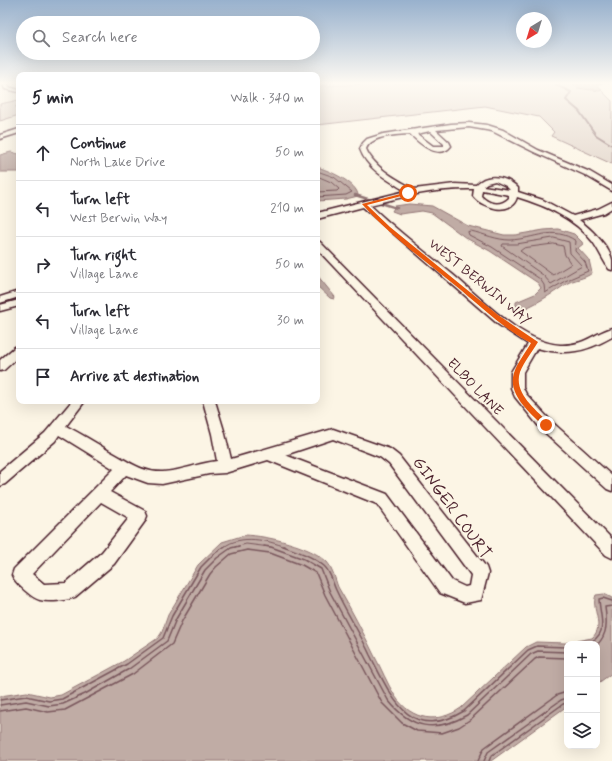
<!DOCTYPE html>
<html lang="en">
<head>
<meta charset="utf-8">
<style>
  :root { --surface:#fff; --page:#f2f2f3; --text:#2b2b33; --muted:#7c7c81; --line:#e1e1e2 }
  body { margin:0; font-family:Mynerve,sans-serif; background:var(--page); color:var(--text) }
  .controls { position:absolute; right:12px; bottom:12px; display:grid; overflow:hidden; border-radius:8px; box-shadow:0 4px 16px #0002 }
  .controls button { width:36px; height:36px; display:grid; place-items:center; padding:0; border:0; border-bottom:1px solid var(--line); background:var(--surface); color:var(--text); font:20px sans-serif }
  .compass { position:absolute; left:516px; top:12px; width:36px; height:36px; border-radius:50%; background:var(--surface); box-shadow:0 4px 16px #0002; rotate:218deg }
  .stop { position:absolute; width:12px; height:12px; margin:-9px; border:3px solid #ea580c; border-radius:50%; background:#fff }
  .stop.end { background:#ea580c; border-color:#fff; box-shadow:0 1px 4px #0008 }
  .list { margin:0; padding:0; list-style:none }
  h2 { display:flex; justify-content:space-between; align-items:center; height:52px; margin:0; padding:0 16px; font-size:17px }
  h2 small { font-size:13px; font-weight:400; color:var(--muted) }
  .list li { display:grid; grid-template-columns:26px 1fr auto; gap:12px; align-items:center; box-sizing:border-box; height:56px; padding:0 16px; border-top:1px solid var(--line) }
  .list b { display:block; font-size:15px; white-space:nowrap }
  .list p { margin:0; font-size:13px; white-space:nowrap; color:var(--muted) }
  .list em { font-size:13px; font-style:normal; color:var(--muted) }
  .icon { flex:none; width:22px; height:22px; fill:none; stroke:currentColor; stroke-width:2; stroke-linecap:round; stroke-linejoin:round }
  .map { position:relative; flex:none; width:612px; height:761px; overflow:hidden }
  .search { position:absolute; background:var(--surface); box-shadow:0 4px 16px #0002; left:16px; top:16px; width:304px; height:44px; display:flex; align-items:center; gap:10px; box-sizing:border-box; padding:0 14px; border-radius:22px; color:var(--muted); font-size:15px }
  .panel { position:absolute; background:var(--surface); box-shadow:0 4px 16px #0002; left:16px; top:72px; width:304px; height:332px; border-radius:8px }
  .map>svg:first-child { display:block }
</style>
</head>
<body>
<div class="map">
<svg width="612" height="761" viewBox="0 0 612 761">
  <rect width="100%" height="100%" fill="#fcf5e5"/>
  <filter id="ink" filterUnits="userSpaceOnUse"><feTurbulence type="fractalNoise" baseFrequency=".025" numOctaves="2"/><feDisplacementMap in="SourceGraphic" scale="8" xChannelSelector="R" yChannelSelector="G"/><feConvolveMatrix kernelMatrix="1 2 1 2 8 2 1 2 1" color-interpolation-filters="sRGB"/></filter>
  <g filter="url(#ink)">
    <g fill="#e2d5ca" stroke="#967a7a">
      <polygon points="399,83 601,83 596,85 612,101 612,164 551,136 554,132 539,117 485,106 317,125 317,86"/>
      <polygon points="19,100 19,105 16,106 17,111 19,111 19,115 0,121 0,104"/>
    </g>
    <g fill="#c0aca5" stroke="#917474">
      <polygon points="572,83 603,83 596,84 602,89 600,91 577,88"/>
      <polygon points="11,152 19,154 19,172 0,172 0,155"/>
      <path d="M 317,167 C 328,170 358,183 358,196 L 346,199 L 317,201 Z"/>
      <path d="M 409,204 L 432,206 L 468,226 L 504,235 L 515,235 L 544,230 L 558,229 L 574,234 L 582,242 L 583,244 L 578,248 L 589,260 L 592,273 C 585,279 574,279 566,284 C 551,295 534,305 517,312 L 516,310 L 516,302 L 535,294 L 541,288 L 538,283 L 490,251 L 466,238 L 432,213 L 422,211 L 400,214 L 392,211 L 395,206 Z"/>
      <polygon points="317,275 335,297 334,299 330,298 317,286"/>
      <path d="M 245,535 C 268,536 311,546 327,562 C 333,569 335,579 338,587 C 351,609 363,632 374,655 C 381,668 387,683 395,696 C 412,721 438,724 461,708 L 526,647 L 536,642 L 565,643 L 592,638 C 606,625 590,609 596,595 L 604,594 L 612,598 L 612,673 L 597,684 L 597,644 L 567,644 L 567,706 L 491,761 L 0,761 L 0,696 L 27,692 L 50,697 L 61,695 L 124,661 L 158,638 L 162,632 L 168,615 L 198,565 L 222,542 Z"/>
    </g>
    <g fill="none" stroke-linecap="round" stroke-linejoin="round">
      <g stroke="#79575c" stroke-width="1">
        <polyline points="317,171 334,177 352,192 346,195 317,197"/>
        <polyline points="317,176 331,182 339,189 337,191 317,192"/>
        <path d="M 471,231 C 484,234 497,240 510,240 C 535,239 553,225 576,241 L 575,251 L 585,262 L 588,271 L 565,281 L 545,293 L 544,285 L 540,279 L 492,247 L 469,235 L 468,232 Z"/>
        <polygon points="554,238 569,242 570,253 582,266 551,284 543,275 502,246 503,244 516,244"/>
        <polygon points="554,244 563,246 565,255 571,264 553,275 520,251 524,248"/>
        <path d="M 224,547 C 241,534 267,540 286,547"/>
        <polyline points="235,547 246,544 270,547"/>
      </g>
      <g stroke="#79575c" stroke-width="1.5">
        <path d="M 264,546 L 271,547 L 304,559 L 321,569 L 330,592 L 388,700 C 411,729 435,733 467,715 L 531,654 L 538,651 L 567,652"/>
        <path d="M 283,546 C 297,551 312,556 324,566 C 331,572 332,582 336,590 C 346,612 360,633 370,655 C 391,696 409,744 464,711 L 528,650 L 537,646 L 567,647"/>
        <path d="M 586,644 C 610,635 600,619 599,599 L 603,598 L 612,601"/>
        <path d="M 597,645 C 608,634 607,622 605,607 L 612,606"/>
        <polyline points="0,700 26,696 49,701 62,699 127,664 163,638 172,616 201,567 214,554 225,546"/>
        <polyline points="0,705 26,701 49,706 63,704 85,694 129,669 167,641 176,619 205,570 217,558 231,548 239,546"/>
        <polyline points="0,711 26,707 48,712 65,710 133,674 172,644 182,621 210,574 216,567 231,554 247,550 270,553 302,565 316,573 325,595 382,703 402,723 417,731 442,733 459,727 471,719 535,659 539,657 567,658"/>
        <polyline points="478,761 484,748 557,695 567,692"/>
        <polyline points="484,761 488,752 561,700 567,698"/>
        <polyline points="489,761 491,756 563,704 567,703"/>
      </g>
      <polyline stroke="#917474" stroke-width="2" points="559,83 556,85 571,92 566,100 579,111 596,135 612,145"/>
      <polyline stroke="#917474" stroke-width="2.5" points="355,195 397,208"/>
      <g stroke="#4a1f2b" stroke-width="3">
        <g id="minor">
          <polygon points="2,83 8,83 9,87 19,90 19,92 5,89"/>
          <path d="M 469,123 L 487,125 L 503,130 L 538,150 L 590,172 L 612,185 L 612,191 L 585,175 L 534,152 L 492,131 L 469,127 L 436,130 L 449,142 L 451,146 C 439,161 419,143 410,134 C 397,135 371,135 366,149 C 374,168 398,180 414,189 L 455,184 L 476,185 C 487,172 508,177 518,188 L 518,192 L 543,200 L 573,216 L 598,209 L 612,202 L 612,208 L 604,213 L 579,220 C 589,227 610,247 612,260 C 612,263 612,267 612,270 L 609,269 C 603,260 599,251 593,242 C 574,218 546,206 517,197 C 512,217 482,208 473,196 L 474,189 C 437,188 406,196 370,205 C 396,230 425,252 452,274 C 481,298 522,343 560,345 C 584,346 593,334 612,328 L 612,337 C 586,352 566,356 537,348 L 523,372 L 523,388 L 526,394 L 551,421 L 612,476 L 612,491 L 607,489 L 541,429 L 515,397 L 511,388 L 511,372 L 528,344 L 499,325 L 363,207 L 317,219 L 317,213 L 406,191 C 389,181 367,169 360,149 L 363,143 L 367,139 L 383,134 L 451,124 ZM 430,131 L 444,144 L 444,146 L 433,146 L 417,134 ZM 495,181 L 506,186 L 510,190 L 483,186 L 487,183 ZM 482,190 L 509,195 L 509,198 C 500,207 489,204 481,196 Z"/>
          <polygon points="19,129 19,133 0,139 0,135"/>
          <polygon points="317,241 320,242 612,539 612,558 606,555 317,249"/>
          <polygon points="19,291 19,297 0,303 0,297"/>
          <polygon points="19,300 19,306 0,311 0,305"/>
          <polygon points="19,346 19,356 4,370 0,371 0,360 15,347"/>
          <path d="M 72,401 L 85,401 L 66,426 C 81,434 95,442 109,451 C 127,460 141,473 163,472 C 181,471 199,463 217,461 L 212,434 L 203,401 L 215,401 L 225,434 L 231,459 L 333,429 L 390,449 L 399,456 L 486,567 L 488,573 L 481,600 L 465,603 L 440,593 L 377,504 L 268,460 L 225,473 L 209,474 L 162,484 L 148,483 L 126,475 L 110,492 L 145,511 L 147,516 L 145,521 L 114,564 L 75,597 C 66,601 49,602 40,600 C 32,598 15,583 12,575 L 14,569 L 114,469 L 59,435 L 55,441 L 5,484 L 0,486 L 0,471 L 45,433 ZM 333,439 L 380,457 L 389,464 L 471,575 L 469,586 L 465,587 L 452,581 L 387,494 L 285,455 ZM 101,502 L 129,518 L 102,552 L 66,583 L 44,584 L 32,574 Z"/>
        </g>
      </g>
      <use href="#minor" fill="#fcf5e5" fill-rule="evenodd"/>
    </g>
  </g>
  <linearGradient id="sky" x2="0" y2="1"><stop stop-color="#98b1cd"/><stop offset="0.44" stop-color="#fefaf3"/><stop offset="1" stop-color="#fefaf3" stop-opacity="0"/></linearGradient>
  <rect width="612" height="189" fill="url(#sky)"/>
  <path fill="#ea580c" d="M 408,192 L 409,194 L 367,205 L 390,227 L 498,315 L 538,342 C 532,352 524,362 520,372 C 513,393 536,410 549,423 L 549,427 L 544,427 C 531,413 507,395 514,373 C 517,363 526,352 531,343 C 505,330 479,305 456,286 C 424,260 389,235 362,204 Z"/>
  <g text-anchor="middle" dominant-baseline="central" stroke-width="3.5" stroke-linejoin="round" paint-order="stroke">
    <g font-size="14" fill="#4a1f2b" stroke="#fcf5e5">
      <text transform="translate(480 282) rotate(39)">WEST BERWIN WAY</text>
      <text transform="translate(475 387) rotate(46)">ELBO LANE</text>
    </g>
    <g font-size="17" fill="#4a1f2b" stroke="#fcf5e5">
      <text transform="translate(452 508) rotate(54)">GINGER COURT</text>
    </g>
  </g>
</svg>
<div class="controls">
<button>+</button>
<button>−</button>
<button><svg class="icon" aria-label="layers" viewBox="0 0 24 24"><path d="M12 4l9 5-9 5-9-5zM3 14l9 5 9-5"/></svg></button>
</div>
<svg class="compass" viewBox="-18 -18 36 36"><path d="M0-13l5 13h-10z" fill="#e53935"/><path d="M0 13l5-13h-10z" fill="#7c7c81"/></svg>
<div class="stop" style="left:408px;top:193px"></div>
<div class="stop end" style="left:546px;top:425px"></div>
<div class="search"><svg class="icon" aria-label="search" viewBox="0 0 24 24"><circle cx="10" cy="10" r="6"/><path d="M15 15l6 6"/></svg>Search here</div>
<section class="panel">
<h2>5 min<small>Walk · 340 m</small></h2>
<ul class="list">
<li><svg class="icon" aria-label="ahead" viewBox="0 0 24 24"><path d="M12 20V5M6 11l6-6 6 6"/></svg><div><b>Continue</b><p>North Lake Drive</p></div><em>50 m</em></li>
<li><svg class="icon" aria-label="left" viewBox="0 0 24 24"><path d="M17 20v-9H6M10 6l-5 5 5 5"/></svg><div><b>Turn left</b><p>West Berwin Way</p></div><em>210 m</em></li>
<li><svg class="icon" aria-label="right" viewBox="0 0 24 24"><path d="M7 20v-9h11M14 6l5 5-5 5"/></svg><div><b>Turn right</b><p>Village Lane</p></div><em>50 m</em></li>
<li><svg class="icon" aria-label="left" viewBox="0 0 24 24"><path d="M17 20v-9H6M10 6l-5 5 5 5"/></svg><div><b>Turn left</b><p>Village Lane</p></div><em>30 m</em></li>
<li><svg class="icon" aria-label="arrive" viewBox="0 0 24 24"><path d="M6 21V4h12l-3 4 3 4H6"/></svg><div><b>Arrive at destination</b></div></li>
</ul>
</section>
</div>
</body>
</html>
